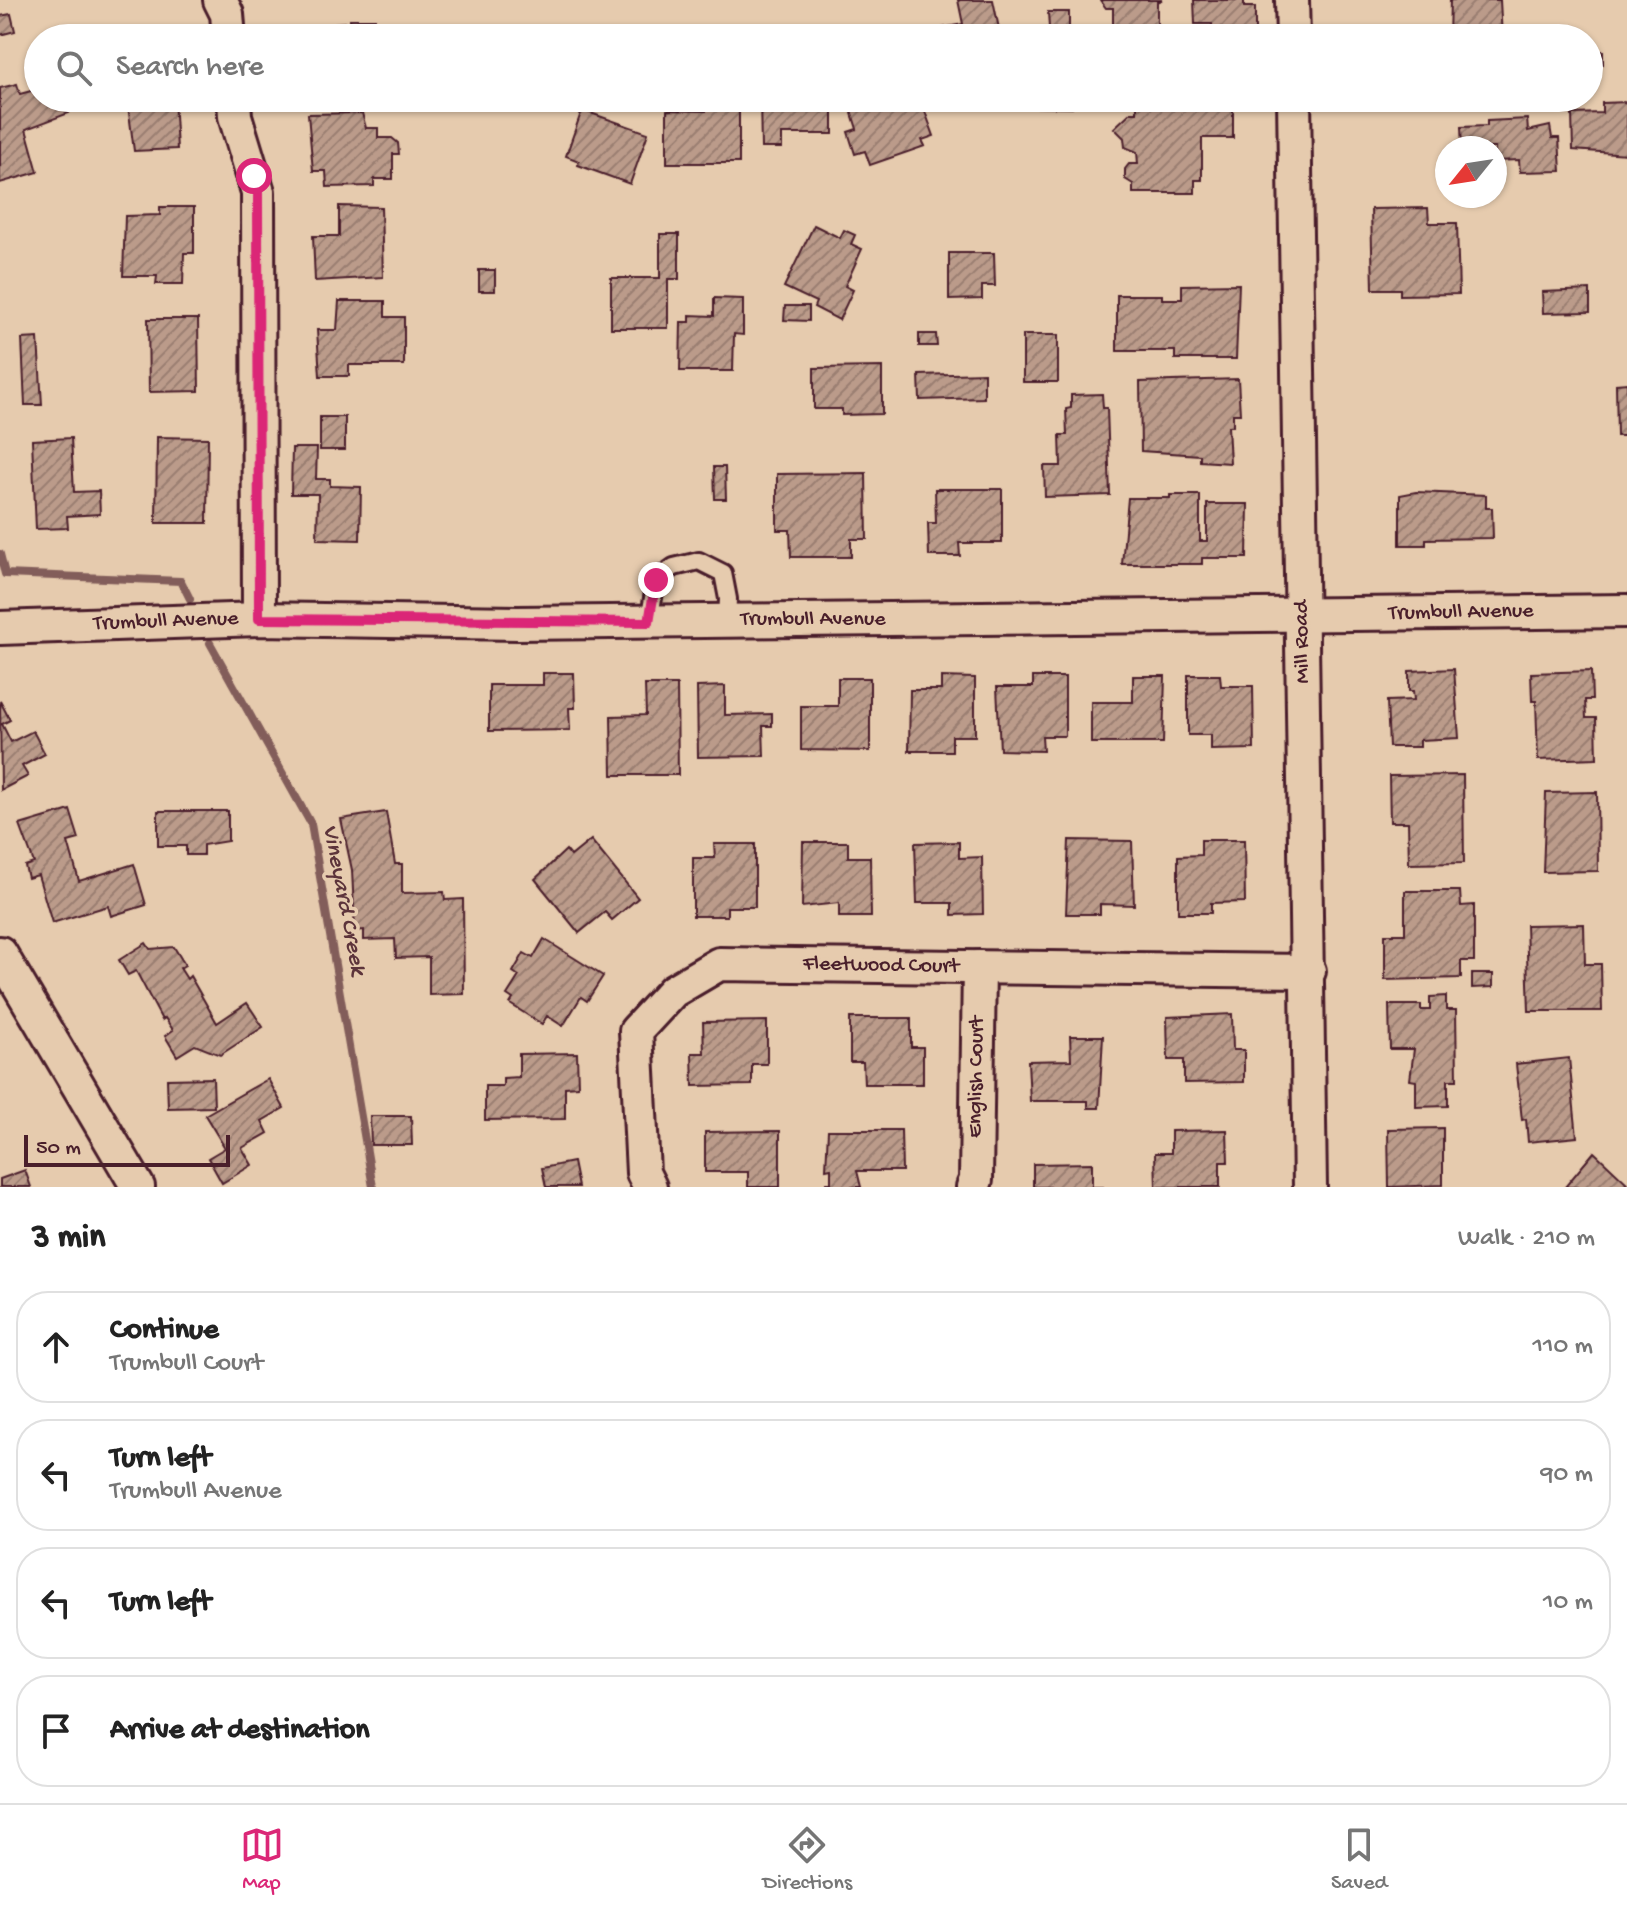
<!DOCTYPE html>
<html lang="en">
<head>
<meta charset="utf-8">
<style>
  :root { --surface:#fff; --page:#f6f6f6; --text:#222; --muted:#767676; --line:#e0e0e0; --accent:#db2777 }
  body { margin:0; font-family:"Gochi Hand",sans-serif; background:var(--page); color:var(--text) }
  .compass { position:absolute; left:1435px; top:136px; width:72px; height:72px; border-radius:50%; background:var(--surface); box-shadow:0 2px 6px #0004; rotate:240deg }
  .scale { position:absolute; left:24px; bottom:20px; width:206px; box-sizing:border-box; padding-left:8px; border:4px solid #4a1f2b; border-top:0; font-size:22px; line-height:28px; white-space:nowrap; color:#4a1f2b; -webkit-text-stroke:6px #e6cbae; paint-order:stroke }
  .stop { position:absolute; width:24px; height:24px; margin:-18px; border:6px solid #db2777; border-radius:50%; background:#fff }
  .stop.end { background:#db2777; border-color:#fff; box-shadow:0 2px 8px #0008 }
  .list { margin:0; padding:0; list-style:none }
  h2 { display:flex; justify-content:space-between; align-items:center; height:104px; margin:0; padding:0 32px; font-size:34px }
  h2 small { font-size:26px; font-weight:400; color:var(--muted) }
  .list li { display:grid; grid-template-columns:52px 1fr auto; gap:24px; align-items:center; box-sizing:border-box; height:112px; margin:0 16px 16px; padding:0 16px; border:2px solid var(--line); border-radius:32px }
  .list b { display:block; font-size:30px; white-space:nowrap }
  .list p { margin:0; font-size:26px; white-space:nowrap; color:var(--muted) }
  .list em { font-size:26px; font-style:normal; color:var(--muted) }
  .icon { flex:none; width:44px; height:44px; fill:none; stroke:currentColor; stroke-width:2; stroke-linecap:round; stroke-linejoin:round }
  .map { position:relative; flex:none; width:1627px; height:1187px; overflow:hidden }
  .search { position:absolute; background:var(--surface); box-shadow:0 2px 6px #0004; left:24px; right:24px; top:24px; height:88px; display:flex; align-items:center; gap:20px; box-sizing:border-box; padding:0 28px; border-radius:44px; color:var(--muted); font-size:30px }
  .sheet { height:616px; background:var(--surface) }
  nav { display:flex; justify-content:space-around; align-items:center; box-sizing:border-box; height:112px; border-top:2px solid var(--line); background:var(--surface); font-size:22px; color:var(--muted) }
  nav a { display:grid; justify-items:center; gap:4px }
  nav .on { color:var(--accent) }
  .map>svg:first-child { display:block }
</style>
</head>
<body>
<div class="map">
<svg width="1627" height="1187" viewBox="0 0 1627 1187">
  <defs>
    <pattern id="building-hatch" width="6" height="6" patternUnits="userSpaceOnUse" patternTransform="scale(2)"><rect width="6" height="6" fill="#bb9b8a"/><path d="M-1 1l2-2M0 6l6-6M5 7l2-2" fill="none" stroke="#9a7e71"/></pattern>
  </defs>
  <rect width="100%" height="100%" fill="#e6cbae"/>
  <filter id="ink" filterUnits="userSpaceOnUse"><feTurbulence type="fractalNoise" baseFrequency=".0125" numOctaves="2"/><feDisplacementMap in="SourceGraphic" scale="16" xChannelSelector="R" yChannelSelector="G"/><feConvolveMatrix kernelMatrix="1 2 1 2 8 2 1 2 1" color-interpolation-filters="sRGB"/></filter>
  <g filter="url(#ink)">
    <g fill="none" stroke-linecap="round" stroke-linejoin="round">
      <g stroke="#825d5a" stroke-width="8">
        <polyline points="0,554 5,574 181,581 190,599"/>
        <polyline points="210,643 311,824 373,1187"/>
      </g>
    </g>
    <g fill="url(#building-hatch)" stroke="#4a1f2b" stroke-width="2">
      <polygon points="958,0 993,0 1001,38 928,38 926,31 963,24"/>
      <polygon points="1100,0 1162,0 1157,2 1157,29 1144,29 1144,38 1074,38 1074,33 1113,33 1113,8 1106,8"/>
      <polygon points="1194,0 1244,0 1244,7 1255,7 1255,38 1212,38 1212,24 1195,24"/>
      <polygon points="1450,0 1500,0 1502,38 1449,38"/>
      <polygon points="1048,12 1069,12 1069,28 1049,28"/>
      <polygon points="11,14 15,31 0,35 0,16"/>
      <polygon points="350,19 375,19 375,38 320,38 321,33 335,34 335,23 350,22"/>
      <polygon points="1589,51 1603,51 1603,64 1589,65"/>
      <polygon points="17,84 20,94 38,89 38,98 65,98 69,113 26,129 38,172 0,183 0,88"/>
      <polygon points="127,98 174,98 177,149 134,151"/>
      <polygon points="706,98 739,98 739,163 667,163 667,110 706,111"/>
      <polygon points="760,98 833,98 833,134 782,134 782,148 761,148"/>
      <polygon points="887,98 920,98 934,136 922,140 925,146 870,165 865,151 855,154 848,132 857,129 851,110"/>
      <polygon points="1025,98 1073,98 1072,108 1027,107"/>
      <polygon points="1627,102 1627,154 1573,150 1572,114 1602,113 1602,103"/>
      <polygon points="1233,104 1233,138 1202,138 1202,180 1195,180 1195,193 1133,193 1133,184 1125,179 1125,169 1129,164 1138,164 1137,152 1125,147 1124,138 1114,128 1131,112 1137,112 1137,105"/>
      <polygon points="582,110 648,133 630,184 578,165 579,161 566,156"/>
      <polygon points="362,113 366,128 378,128 378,138 392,138 398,143 399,154 393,154 393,179 374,179 374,186 327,187 326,171 313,171 308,114"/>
      <polygon points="1527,119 1528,131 1550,126 1552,138 1559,138 1561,171 1520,172 1519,160 1495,161 1495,148 1462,148 1461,127 1487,126 1487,121"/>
      <polygon points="339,206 381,207 383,277 315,281 313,236 339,236"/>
      <polygon points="160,207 194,207 194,253 184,253 183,284 156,284 157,276 123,276 125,216 160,215"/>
      <polygon points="1428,208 1429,223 1457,223 1459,294 1400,295 1400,289 1373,289 1371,209"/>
      <polygon points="814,225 840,238 844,230 855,235 851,244 862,249 845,286 853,290 839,320 814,307 816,302 784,287"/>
      <polygon points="660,234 679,234 679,279 668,279 668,328 611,328 611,278 660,278"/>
      <polygon points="949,253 994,253 995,286 982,286 982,299 949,300"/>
      <rect x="479" y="270" width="16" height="21"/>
      <polygon points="1239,284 1236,359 1175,359 1175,351 1117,351 1117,295 1162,295 1162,299 1182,299 1182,285"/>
      <polygon points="1590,290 1590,312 1543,313 1542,292"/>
      <polygon points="714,298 743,299 743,335 734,334 733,371 680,371 681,322 690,322 690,315 714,316"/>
      <polygon points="339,301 385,301 385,317 404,317 404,365 349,365 349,376 320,376 317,330 337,330"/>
      <polygon points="785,306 809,306 809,321 784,320"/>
      <polygon points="148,319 198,319 199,391 149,392"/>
      <polygon points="919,334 936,334 937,346 919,346"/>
      <rect x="1023" y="335" width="35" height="47"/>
      <polygon points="38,338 42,405 25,405 22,339"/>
      <polygon points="882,367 882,414 842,415 842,409 814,409 814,368"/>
      <polygon points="984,373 984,398 920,400 919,375"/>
      <polygon points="1238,379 1240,414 1233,414 1233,426 1228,426 1230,463 1200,461 1200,455 1141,451 1140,382"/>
      <polygon points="1627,383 1627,436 1617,436 1616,384"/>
      <polygon points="1102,394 1103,408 1107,408 1110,495 1045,497 1044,466 1061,466 1060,435 1067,435 1066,409 1071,408 1071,395"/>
      <rect x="320" y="417" width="25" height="33"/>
      <polygon points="157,437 208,438 207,523 156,523"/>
      <polygon points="71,438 74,492 99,491 100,514 67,516 68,528 36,529 32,440"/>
      <polygon points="292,448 317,448 316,479 330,479 330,486 361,487 360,540 317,539 318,494 291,494"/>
      <polygon points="714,467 725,467 726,499 715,499"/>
      <polygon points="866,473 867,539 851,539 851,557 791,557 790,530 777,530 777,474"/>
      <polygon points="935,489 1002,489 1002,543 959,543 960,556 929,556 928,523 936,523"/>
      <polygon points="1416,492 1486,495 1486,508 1492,508 1493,538 1426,539 1426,545 1400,545 1400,495"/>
      <polygon points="1170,495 1200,495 1200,541 1207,541 1207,504 1248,504 1247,558 1202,558 1202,564 1122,564 1128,498 1170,498"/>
      <polygon points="1454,669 1459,738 1420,740 1420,747 1389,747 1387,701 1414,700 1413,691 1409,691 1409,671"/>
      <polygon points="1591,671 1592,700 1585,700 1586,718 1596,718 1597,758 1538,760 1536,701 1532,701 1531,673"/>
      <polygon points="543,673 574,673 575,708 569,708 570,730 489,731 489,685 543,685"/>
      <polygon points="1188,675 1220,675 1221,686 1253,686 1254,749 1211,750 1211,735 1188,735"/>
      <polygon points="1133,676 1165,676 1163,743 1091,743 1091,702 1133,702"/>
      <polygon points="941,677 975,678 975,736 952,736 952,751 909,751 910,690 941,690"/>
      <polygon points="1033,677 1065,677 1065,736 1042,736 1043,751 1000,750 997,687 1033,687"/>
      <polygon points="838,678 870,678 870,751 801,750 801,706 838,706"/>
      <polygon points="645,685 677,685 678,775 612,775 611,716 646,715"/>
      <polygon points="725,686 725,715 772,714 772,726 763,726 764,756 698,757 697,687"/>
      <polygon points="0,701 10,720 2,724 11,742 33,731 45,754 22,766 28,776 1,790"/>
      <polygon points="1463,775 1464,863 1409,864 1408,822 1390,822 1389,776"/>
      <polygon points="1597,792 1598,871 1543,872 1546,793"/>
      <polygon points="70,810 79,839 68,842 79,881 134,864 146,905 111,916 108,906 52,923 38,875 28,878 25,866 34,863 20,825"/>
      <polygon points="158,811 228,811 228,841 203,845 203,855 186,855 186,846 158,846"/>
      <polygon points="386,812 395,864 402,864 402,893 444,892 445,900 463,899 464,994 429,995 429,957 396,958 395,939 364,940 364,930 355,931 352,870 341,819"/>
      <polygon points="591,840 638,898 612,920 605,912 579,933 535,879 566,850 571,856"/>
      <polygon points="1069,840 1132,841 1134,905 1100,904 1100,914 1066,914"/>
      <polygon points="1201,840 1244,840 1245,902 1211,903 1211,913 1178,913 1178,856 1201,855"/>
      <polygon points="803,842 848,842 848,857 870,857 871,917 839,917 839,903 802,907"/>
      <polygon points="959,842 959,858 982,857 983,914 952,915 952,903 917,903 915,843"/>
      <polygon points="714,844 755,844 755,907 727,907 727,916 693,916 693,858 715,858"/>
      <polygon points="1405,891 1460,891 1461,906 1474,905 1474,961 1461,961 1461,978 1385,980 1385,934 1405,934"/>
      <polygon points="1584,924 1585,964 1601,964 1602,1011 1529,1011 1526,925"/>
      <polygon points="544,939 603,976 587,1001 581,997 563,1026 547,1016 542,1024 510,1004 513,999 507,995 519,976 513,972 524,953 533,958"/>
      <polygon points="146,943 150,949 174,947 185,965 180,968 187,979 190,976 217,1023 247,1003 263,1027 220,1055 195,1045 177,1056 165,1036 173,1030 165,1018 162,1020 136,971 128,975 119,960"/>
      <polygon points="1472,974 1493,974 1493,987 1472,988"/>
      <polygon points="1446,996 1446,1010 1456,1010 1457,1080 1448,1080 1448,1106 1416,1107 1416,1081 1410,1080 1414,1049 1390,1049 1389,1005 1421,1005 1421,1010 1430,1010 1430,997"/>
      <polygon points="1232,1014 1233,1050 1244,1050 1244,1082 1184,1083 1184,1060 1168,1060 1167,1017"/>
      <polygon points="850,1018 911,1018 911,1047 923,1047 923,1084 864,1084 863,1062 850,1062"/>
      <polygon points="767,1021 767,1064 752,1064 752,1085 693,1086 692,1053 704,1053 703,1022"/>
      <polygon points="1070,1036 1103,1036 1099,1108 1088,1108 1088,1101 1030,1101 1028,1061 1071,1060"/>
      <polygon points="577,1053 578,1086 565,1087 565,1119 485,1120 485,1086 503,1086 503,1078 519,1077 519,1054"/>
      <polygon points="1569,1058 1577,1137 1528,1142 1526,1119 1522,1120 1516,1064"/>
      <polygon points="213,1078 214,1107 168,1108 167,1079"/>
      <polygon points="268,1079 284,1108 262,1121 268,1133 242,1148 252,1165 222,1183 208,1158 225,1148 205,1115"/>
      <polygon points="370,1116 411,1116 412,1145 371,1145"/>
      <polygon points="1443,1128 1443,1185 1389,1187 1388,1129"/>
      <polygon points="828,1130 901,1130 902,1171 857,1171 861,1187 826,1187 826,1183 831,1183 831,1168 826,1169"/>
      <polygon points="1227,1130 1228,1162 1220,1162 1220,1187 1156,1187 1155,1153 1171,1153 1171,1131"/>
      <polygon points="780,1131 780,1187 748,1187 748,1172 705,1172 705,1132"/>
      <polygon points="1594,1152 1627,1183 1624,1187 1565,1187"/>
      <polygon points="573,1162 578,1187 546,1187 542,1168"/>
      <polygon points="1092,1163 1092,1187 1104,1187 1033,1187 1033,1164"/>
      <polygon points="25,1170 31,1187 0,1187 0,1179"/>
    </g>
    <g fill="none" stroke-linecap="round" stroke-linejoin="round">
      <g stroke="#4a1f2b" stroke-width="22">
        <polyline id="lane" points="649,622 656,580 674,567 699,561 723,573 728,599 727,621"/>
      </g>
      <g stroke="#4a1f2b" stroke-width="38">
        <g id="street">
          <polyline points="220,0 227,14 229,38"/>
          <polyline points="1292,0 1293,38"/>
          <polyline points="234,98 235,116 258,192 259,619"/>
          <polyline points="1294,98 1310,1187"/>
          <polyline points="0,628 259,619 518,623 1627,611"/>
          <polyline points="0,953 138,1187"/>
          <polyline points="650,1187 643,1173 636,1031 673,991 719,964 1309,971"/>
          <polyline points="973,1187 976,1180 979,967"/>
        </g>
      </g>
      <use href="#lane" stroke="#e6cbae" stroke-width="16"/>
      <use href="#street" stroke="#e6cbae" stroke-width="32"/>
    </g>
  </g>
  <g fill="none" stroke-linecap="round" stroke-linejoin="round" filter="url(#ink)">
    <polyline stroke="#db2777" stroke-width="10" points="254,176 258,192 259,619 649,622 656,580"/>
  </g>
  <g text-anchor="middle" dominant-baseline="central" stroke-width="7" stroke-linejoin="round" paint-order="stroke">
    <g font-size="22" fill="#4a1f2b" stroke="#e6cbae">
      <text transform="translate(1461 613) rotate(-1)">Trumbull Avenue</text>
      <text x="813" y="620">Trumbull Avenue</text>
      <text transform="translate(166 622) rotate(-2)">Trumbull Avenue</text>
      <text transform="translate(1303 642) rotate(-91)">Mill Road</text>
      <text transform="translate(881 966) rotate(1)">Fleetwood Court</text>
      <text transform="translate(977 1077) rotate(-89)">English Court</text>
    </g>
    <g font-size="24" font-style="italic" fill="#5d343b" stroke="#e6cbae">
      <text transform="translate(343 900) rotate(79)">Vineyard Creek</text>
    </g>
  </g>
</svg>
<svg class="compass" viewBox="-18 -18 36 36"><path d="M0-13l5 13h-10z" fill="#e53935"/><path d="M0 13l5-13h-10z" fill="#767676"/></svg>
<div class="scale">50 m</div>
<div class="stop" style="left:254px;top:176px"></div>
<div class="stop end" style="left:656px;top:580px"></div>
<div class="search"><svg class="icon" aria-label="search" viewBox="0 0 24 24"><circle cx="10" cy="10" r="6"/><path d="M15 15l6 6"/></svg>Search here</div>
</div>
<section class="sheet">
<h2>3 min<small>Walk · 210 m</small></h2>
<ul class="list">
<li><svg class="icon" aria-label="ahead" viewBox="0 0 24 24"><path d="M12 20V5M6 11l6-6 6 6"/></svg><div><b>Continue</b><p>Trumbull Court</p></div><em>110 m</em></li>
<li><svg class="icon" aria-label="left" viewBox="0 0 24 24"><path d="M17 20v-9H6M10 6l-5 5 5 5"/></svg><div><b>Turn left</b><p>Trumbull Avenue</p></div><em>90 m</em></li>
<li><svg class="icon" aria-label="left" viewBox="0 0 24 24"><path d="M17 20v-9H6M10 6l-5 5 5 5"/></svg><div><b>Turn left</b></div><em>10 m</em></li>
<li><svg class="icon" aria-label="arrive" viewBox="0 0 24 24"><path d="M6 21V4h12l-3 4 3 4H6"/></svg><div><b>Arrive at destination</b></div></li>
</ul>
</section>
<nav>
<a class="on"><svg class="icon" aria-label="map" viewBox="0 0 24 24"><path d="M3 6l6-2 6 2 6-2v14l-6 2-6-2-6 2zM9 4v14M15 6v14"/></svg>Map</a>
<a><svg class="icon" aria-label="directions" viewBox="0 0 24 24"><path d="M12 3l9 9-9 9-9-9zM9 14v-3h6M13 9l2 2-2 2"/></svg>Directions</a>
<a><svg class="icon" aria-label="saved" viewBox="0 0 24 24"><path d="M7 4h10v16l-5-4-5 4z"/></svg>Saved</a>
</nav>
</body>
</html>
